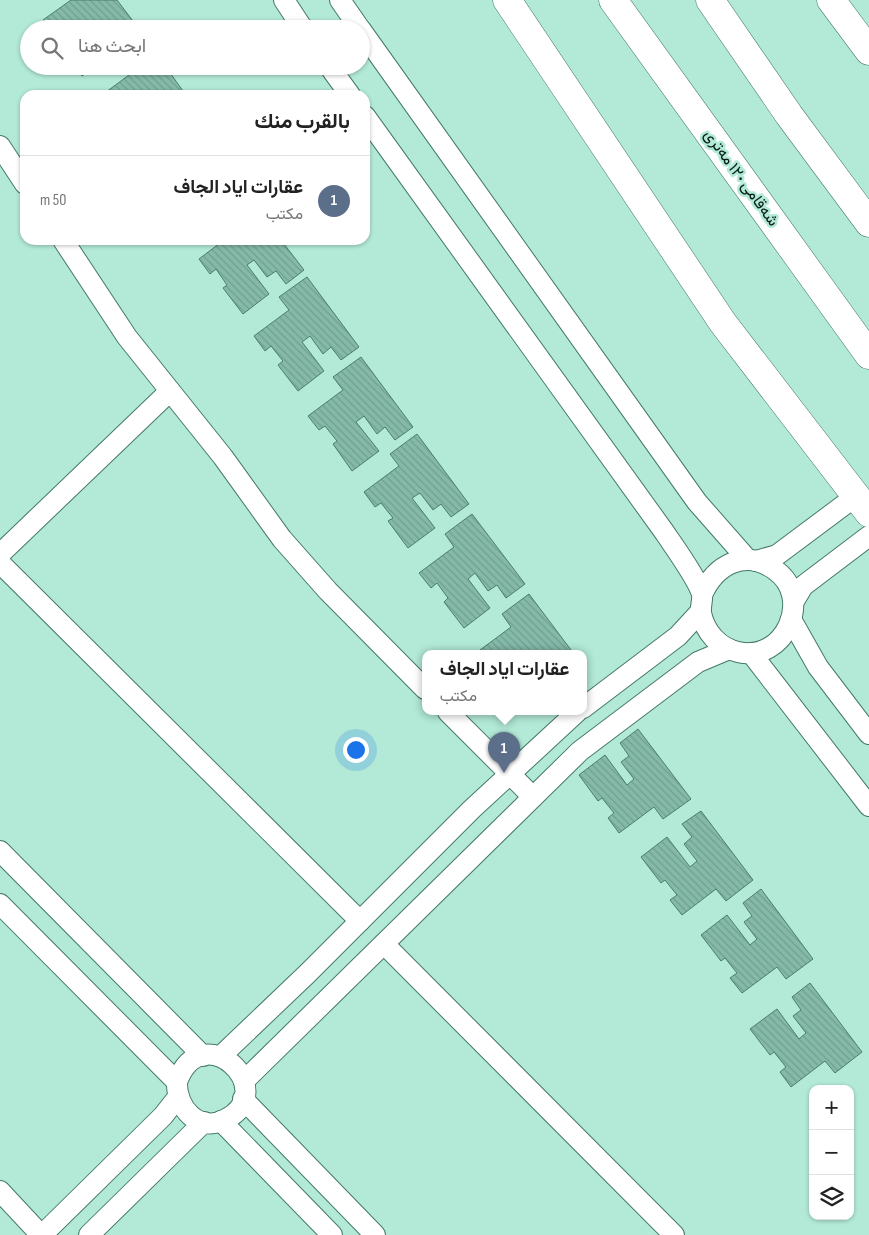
<!DOCTYPE html>
<html lang="ar">
<head>
<meta charset="utf-8">
<style>
  :root { --surface:#fff; --page:#f2f2f2; --text:#222; --muted:#767676; --line:#e0e0e0; --accent:#ac276e }
  body { margin:0; font-family:"Sofia Sans Condensed",Vazirmatn,sans-serif; background:var(--page); color:var(--text); direction:rtl }
  .controls { position:absolute; right:15px; bottom:15px; display:grid; overflow:hidden; border-radius:10px; box-shadow:0 1px 4px #0004 }
  .controls button { width:45px; height:45px; display:grid; place-items:center; padding:0; border:0; border-bottom:1px solid var(--line); background:var(--surface); color:var(--text); font:25px sans-serif }
  .you { position:absolute; left:355px; top:749px; width:18px; height:18px; margin:-12px; border:4px solid #fff; border-radius:50%; background:#1a73e8; box-shadow:0 0 0 8px #1a73e833 }
  .badge { display:grid; place-items:center; width:32px; height:32px; border-radius:50%; background:var(--accent); color:#fff; font-size:16px; font-weight:700 }
  .pin { position:absolute; translate:-50% -41px; filter:drop-shadow(0 1px 2px #0008) }
  .pin::after { content:''; position:absolute; top:26px; width:18px; height:15px; background:inherit; clip-path:polygon(0 0,100% 0,50% 100%) }
  .popup { position:absolute; left:422px; top:650px; width:165px; height:65px; box-sizing:border-box; display:grid; place-content:center; border-radius:10px; background:var(--surface); filter:drop-shadow(0 1px 4px #0005); font-size:16px; white-space:nowrap; color:var(--muted) }
  .popup b { font-size:19px; color:var(--text) }
  .popup::after { content:''; position:absolute; left:50%; top:100%; margin-left:-10px; border:10px solid transparent; border-top-color:var(--surface) }
  .list { margin:0; padding:0; list-style:none }
  h2 { display:flex; justify-content:space-between; align-items:center; height:65px; margin:0; padding:0 20px; font-size:21px }
  h2 small { font-size:16px; font-weight:400; color:var(--muted) }
  .list li { display:grid; grid-template-columns:32px 1fr auto; gap:15px; align-items:center; box-sizing:border-box; height:90px; padding:0 20px; border-top:1px solid var(--line) }
  .list b { display:block; font-size:19px; white-space:nowrap }
  .list p { margin:0; font-size:16px; white-space:nowrap; color:var(--muted) }
  .list em { font-size:16px; font-style:normal; color:var(--muted) }
  .icon { flex:none; width:28px; height:28px; fill:none; stroke:currentColor; stroke-width:2; stroke-linecap:round; stroke-linejoin:round }
  .map { position:relative; flex:none; width:869px; height:1235px; overflow:hidden; direction:ltr }
  .search { position:absolute; background:var(--surface); box-shadow:0 1px 4px #0004; left:20px; top:20px; width:350px; height:55px; display:flex; align-items:center; gap:12px; box-sizing:border-box; padding:0 18px; border-radius:28px; color:var(--muted); font-size:19px }
  .panel { position:absolute; background:var(--surface); box-shadow:0 1px 4px #0004; left:20px; top:90px; width:350px; height:155px; border-radius:15px; direction:rtl }
  .map>svg:first-child { display:block }
</style>
</head>
<body>
<div class="map">
<svg width="869" height="1235" viewBox="0 0 869 1235">
  <defs>
    <pattern id="building-back-hatch" width="6" height="6" patternUnits="userSpaceOnUse" patternTransform="scale(1.25)"><rect width="6" height="6" fill="#85baa9"/><path d="M-1 5l2 2M0 0l6 6M5-1l2 2" fill="none" stroke="#719f91"/></pattern>
  </defs>
  <rect width="100%" height="100%" fill="#b2e9d7"/>
  <g fill="url(#building-back-hatch)" stroke="#4a7d6e">
    <polygon points="71,0 117,0 133,21 122,29 100,29 98,26 94,29 50,29 43,20"/>
    <polygon points="75,66 96,66 82,76"/>
    <polygon points="122,66 165,66 186,95 102,95 129,75"/>
    <polygon points="224,240 281,240 304,270 286,284 276,271 267,277 254,260 247,265 269,294 243,314 223,288 227,285 216,269 210,274 199,259"/>
    <polygon points="307,277 359,347 341,360 331,347 323,354 310,336 302,342 324,371 298,391 278,365 283,361 271,346 265,351 254,336 289,310 279,297"/>
    <polygon points="361,357 413,427 395,440 385,427 377,434 364,416 356,422 379,451 352,471 333,444 337,441 325,426 319,430 308,416 343,390 333,377"/>
    <polygon points="417,434 469,504 451,517 441,504 433,510 420,493 412,498 435,528 408,548 388,521 393,518 381,503 375,507 364,492 399,466 390,454"/>
    <polygon points="472,514 525,584 506,598 497,585 488,591 475,573 468,579 490,608 464,628 444,602 448,598 437,583 431,588 419,573 454,547 445,534"/>
    <polygon points="529,594 574,654 477,654 476,653 511,627 502,614"/>
    <polygon points="638,729 691,799 663,819 654,807 619,833 608,818 614,813 602,798 598,801 579,775 605,755 627,785 634,779 621,762 629,756 620,743"/>
    <polygon points="701,811 753,880 726,901 716,889 682,915 670,900 677,895 665,880 661,883 641,857 667,837 690,867 697,861 684,844 692,837 682,824"/>
    <polygon points="761,889 813,959 786,979 777,967 742,993 730,978 737,973 725,958 721,961 701,935 727,915 750,945 757,939 744,922 752,916 743,903"/>
    <polygon points="810,983 862,1052 835,1073 825,1061 791,1087 780,1072 786,1067 774,1052 770,1055 750,1029 777,1009 799,1039 806,1033 793,1016 801,1010 792,997"/>
  </g>
  <g fill="none" stroke-linecap="round" stroke-linejoin="round">
    <g stroke="#45796a" stroke-width="22">
      <g id="street">
        <polyline points="284,0 303,29"/>
        <polyline points="340,0 360,29"/>
        <polyline points="361,30 697,502 748,560"/>
        <polyline points="329,66 350,95"/>
        <path d="M 365,116 L 665,533 C 675,548 697,578 702,594 C 703,600 700,607 701,613 C 705,632 719,648 738,652 C 785,663 814,597 775,570 C 745,548 715,565 702,595"/>
        <polyline points="0,146 25,184"/>
        <polyline points="63,240 127,337 223,457 282,539 328,591 425,689"/>
        <polyline points="0,554 170,391"/>
        <polyline points="756,561 777,555 856,496"/>
        <polyline points="0,563 360,921"/>
        <polyline points="794,601 803,586 869,536"/>
        <polyline points="792,621 818,667 869,734"/>
        <polyline points="751,653 869,806"/>
        <polyline points="583,708 678,636 701,611"/>
        <polyline points="448,712 533,797"/>
        <polyline points="0,851 203,1056"/>
        <path d="M 0,904 L 177,1082 C 176,1108 199,1134 226,1119 C 282,1090 202,1014 177,1082"/>
        <polyline points="384,944 674,1235"/>
        <polyline points="221,1056 308,973 472,809 577,712"/>
        <polyline points="244,1081 580,751 698,662 729,649"/>
        <polyline points="243,1099 375,1235"/>
        <polyline points="221,1121 332,1235"/>
        <polyline points="0,1191 41,1235"/>
        <polyline points="42,1235 163,1116 178,1097"/>
        <polyline points="89,1235 204,1122"/>
      </g>
    </g>
    <g stroke="#45796a" stroke-width="29">
      <g id="secondary">
        <polyline points="507,0 723,323 869,513"/>
        <polyline points="831,0 869,51"/>
      </g>
    </g>
    <g stroke="#45796a" stroke-width="29">
      <g id="highway">
        <polyline points="613,0 869,355"/>
        <polyline points="710,0 789,115 869,223"/>
      </g>
    </g>
    <use href="#street" stroke="#fff" stroke-width="20"/>
    <use href="#secondary" stroke="#fff" stroke-width="28"/>
    <use href="#highway" stroke="#fff" stroke-width="28"/>
  </g>
  <g text-anchor="middle" dominant-baseline="central" stroke-width="5" stroke-linejoin="round" paint-order="stroke">
    <g font-size="16" fill="#071d17" stroke="#b2e9d7">
      <text transform="translate(741 178) rotate(54)">شەقامی ١٢٠ مەتری</text>
    </g>
  </g>
</svg>
<div class="controls">
<button>+</button>
<button>−</button>
<button><svg class="icon" aria-label="layers" viewBox="0 0 24 24"><path d="M12 4l9 5-9 5-9-5zM3 14l9 5 9-5"/></svg></button>
</div>
<div class="you"></div>
<div class="pin badge" style="left:504px;top:773px;background:#5c6f8a">1</div>
<div class="popup"><b>عقارات اياد الجاف</b>مكتب</div>
<div class="search"><svg class="icon" aria-label="search" viewBox="0 0 24 24"><circle cx="10" cy="10" r="6"/><path d="M15 15l6 6"/></svg>ابحث هنا</div>
<section class="panel">
<h2>بالقرب منك<small></small></h2>
<ul class="list">
<li><span class="badge" style="background:#5c6f8a">1</span><div><b>عقارات اياد الجاف</b><p>مكتب</p></div><em>50 m</em></li>
</ul>
</section>
</div>
</body>
</html>
